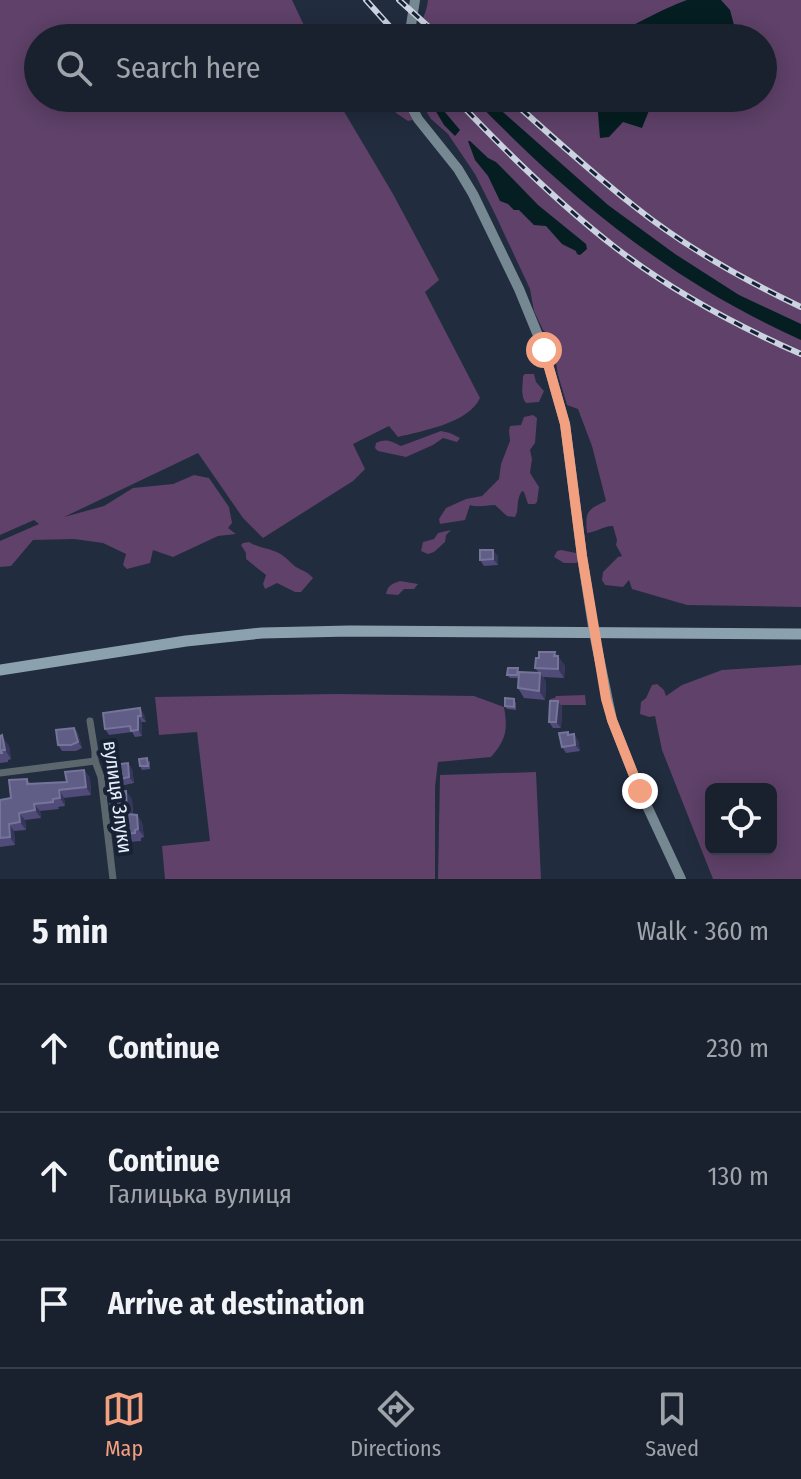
<!DOCTYPE html>
<html lang="en">
<head>
<meta charset="utf-8">
<style>
  :root { --surface:#19212e; --page:#262e3a; --text:#f1f3f6; --muted:#9fa3aa; --line:#373e4a; --accent:#f2a07f }
  body { margin:0; font-family:"Fira Sans Condensed",sans-serif; background:var(--page); color:var(--text) }
  .controls { position:absolute; right:24px; bottom:24px; display:grid; overflow:hidden; border-radius:12px; box-shadow:0 4px 20px #0003 }
  .controls button { width:72px; height:72px; display:grid; place-items:center; padding:0; border:0; border-bottom:2px solid var(--line); background:var(--surface); color:var(--text); font:40px sans-serif }
  .stop { position:absolute; width:24px; height:24px; margin:-18px; border:6px solid #f2a07f; border-radius:50%; background:#fff }
  .stop.end { background:#f2a07f; border-color:#fff; box-shadow:0 2px 8px #0008 }
  .list { margin:0; padding:0; list-style:none }
  h2 { display:flex; justify-content:space-between; align-items:center; height:104px; margin:0; padding:0 32px; font-size:34px }
  h2 small { font-size:26px; font-weight:400; color:var(--muted) }
  .list li { display:grid; grid-template-columns:52px 1fr auto; gap:24px; align-items:center; box-sizing:border-box; height:128px; padding:0 32px; border-top:2px solid var(--line) }
  .list b { display:block; font-size:30px; white-space:nowrap }
  .list p { margin:0; font-size:26px; white-space:nowrap; color:var(--muted) }
  .list em { font-size:26px; font-style:normal; color:var(--muted) }
  .icon { flex:none; width:44px; height:44px; fill:none; stroke:currentColor; stroke-width:2; stroke-linecap:round; stroke-linejoin:round }
  .map { position:relative; flex:none; width:801px; height:879px; overflow:hidden }
  .search { position:absolute; background:var(--surface); box-shadow:0 4px 20px #0003; left:24px; right:24px; top:24px; height:88px; display:flex; align-items:center; gap:20px; box-sizing:border-box; padding:0 28px; border-radius:44px; color:var(--muted); font-size:30px }
  .sheet { height:488px; background:var(--surface) }
  nav { display:flex; justify-content:space-around; align-items:center; box-sizing:border-box; height:112px; border-top:2px solid var(--line); background:var(--surface); font-size:22px; color:var(--muted) }
  nav a { display:grid; justify-items:center; gap:4px }
  nav .on { color:var(--accent) }
  .map>svg:first-child { display:block }
</style>
</head>
<body>
<div class="map">
<svg width="801" height="879" viewBox="0 0 801 879">
  <rect width="100%" height="100%" fill="#212c3e"/>
  <g fill="#5f4169" fill-rule="evenodd">
    <path d="M 0,0 L 292,0 L 310,38 L 38,38 L 38,98 L 336,98 L 393,194 L 439,280 L 425,292 L 480,398 C 469,423 422,431 398,437 L 389,426 L 353,444 L 365,469 L 353,481 L 263,538 L 243,518 L 198,453 L 64,517 L 104,506 L 133,488 L 173,484 L 194,475 L 209,478 L 229,507 L 232,523 L 228,528 L 236,534 L 218,536 L 173,557 L 153,550 L 150,563 L 127,569 L 123,565 L 126,554 L 103,543 L 74,539 L 33,540 L 11,566 L 0,567 L 0,541 L 39,524 L 34,520 L 0,535 Z"/>
    <path d="M 428,0 L 801,0 L 801,607 L 687,605 L 632,589 L 629,580 L 623,587 L 605,585 L 602,580 L 603,572 L 618,557 L 622,556 L 616,545 L 617,540 L 613,526 C 606,525 596,532 587,533 C 585,511 587,510 606,501 L 592,446 L 578,409 L 567,405 L 558,375 L 553,346 L 549,335 L 543,330 L 534,311 L 530,289 L 495,214 L 475,174 L 448,134 L 431,119 L 418,98 L 763,98 L 763,38 L 416,38 C 419,25 427,13 428,0 Z"/>
    <polygon points="391,98 405,98 413,120 408,121 396,113"/>
    <path d="M 525,374 L 534,374 L 536,382 L 544,391 L 539,402 L 526,403 C 520,396 523,385 523,376 Z"/>
    <path d="M 533,415 L 537,418 L 535,443 L 530,450 L 532,459 L 530,473 L 539,487 L 537,502 L 535,504 L 528,504 L 524,492 L 522,491 C 515,502 520,508 515,517 L 507,516 L 495,505 C 486,505 479,508 470,505 L 465,520 L 440,524 L 439,519 L 446,508 L 466,499 L 482,496 L 499,479 L 501,464 L 510,441 L 509,431 L 510,426 L 521,425 L 524,417 Z"/>
    <path d="M 441,431 L 450,433 L 460,438 L 457,442 L 443,438 L 433,445 L 406,457 L 378,451 L 375,448 L 376,443 C 386,438 391,441 401,446 Z"/>
    <polygon points="451,530 446,535 445,542 434,552 428,554 421,551 423,542 434,539 438,533"/>
    <path d="M 249,542 C 257,547 266,548 274,551 C 285,555 288,561 296,567 C 303,571 307,571 313,578 L 301,592 L 295,592 L 277,583 L 265,589 L 263,584 L 266,575 L 246,559 L 246,553 L 241,545 L 243,543 Z"/>
    <polygon points="561,550 576,553 579,560 577,563 564,563 554,557 557,551"/>
    <path d="M 400,581 L 418,584 L 414,589 L 404,589 L 398,595 L 386,594 C 388,585 392,584 400,581 Z"/>
    <path d="M 801,665 L 801,879 L 713,879 L 662,750 L 655,716 L 649,717 L 640,714 L 641,702 L 646,698 L 652,685 L 657,684 L 664,690 L 666,696 L 682,685 L 722,670 ZM 711,789 L 771,789 L 771,849 L 711,849 Z"/>
    <path d="M 337,694 L 474,696 L 504,707 C 508,730 506,740 491,757 L 438,762 L 435,787 L 435,879 L 165,879 L 162,846 L 210,841 L 197,732 L 159,735 L 155,697 Z"/>
    <polygon points="585,695 586,705 551,705 550,699 555,698 556,696"/>
    <polygon points="536,772 541,879 438,879 440,775"/>
  </g>
  <g fill="#051e21">
    <path d="M 687,0 L 721,0 L 730,10 L 734,25 L 728,38 L 607,38 C 634,26 659,10 687,0 Z"/>
    <polygon points="428,98 433,98 460,130 455,136 444,125"/>
    <path d="M 473,98 L 487,98 L 608,205 L 675,254 L 739,295 L 801,324 L 801,340 C 672,282 570,199 473,98 Z"/>
    <polygon points="599,98 656,98 652,103 642,128 623,122 609,137 600,138 598,113 600,101"/>
    <polygon points="470,141 488,158 496,162 504,170 538,205 586,244 587,249 580,255 577,254 576,251 562,244 546,226 534,225 519,210 514,210 508,204 500,201 488,176 475,160 468,141"/>
  </g>
  <g fill="none" stroke-linecap="round" stroke-linejoin="round">
    <g stroke="#5c676d" stroke-width="7">
      <polyline points="90,721 95,752 95,761 101,777 113,879"/>
      <polyline points="0,773 95,761"/>
    </g>
    <g stroke="#768892" stroke-width="10">
      <polyline points="409,38 415,0"/>
      <polyline points="407,98 418,119 458,169 473,194 519,289 544,350 565,424 582,556 594,633 612,720 640,791 681,879"/>
    </g>
    <polyline stroke="#8ba2ae" stroke-width="11" points="0,670 186,641 262,633 350,631 801,634"/>
    <g stroke="#cbd3e1" stroke-width="6">
      <g id="rail">
        <polyline points="366,0 400,38"/>
        <polyline points="399,0 441,38"/>
        <path d="M 455,98 C 506,152 558,203 616,248 C 672,291 737,326 801,354"/>
        <path d="M 509,98 C 550,135 591,172 634,206 C 685,247 742,279 801,307"/>
      </g>
    </g>
    <use href="#rail" stroke="#172234" stroke-width="3" stroke-dasharray="9" stroke-linecap="butt"/>
  </g>
  <g fill="#504b79">
    <polygon points="498,556 498,565 484,566 480,560"/>
    <polygon points="555,652 565,666 564,678 543,677 546,682 545,700 524,698 518,688 518,678 510,678 507,675 520,672 539,673 535,668 539,658"/>
    <polygon points="558,701 562,707 561,728 553,728 549,722"/>
    <polygon points="516,702 516,710 507,709 505,706"/>
    <polygon points="140,708 144,715 146,722 142,722 142,736 135,737 132,732 109,735 105,729"/>
    <polygon points="74,728 78,734 82,748 76,751 62,751 58,745"/>
    <polygon points="570,735 578,740 580,751 566,753 562,747"/>
    <polygon points="0,736 9,746 11,759 8,760 8,762 0,763"/>
    <polygon points="150,761 150,769 142,770 140,766"/>
    <polygon points="128,763 132,769 134,783 111,788 107,782 113,771"/>
    <polygon points="84,770 90,778 91,795 64,798 65,806 58,807 59,809 40,811 41,818 25,820 26,830 14,831 15,845 0,847 0,800 11,798 27,779 31,784 67,782"/>
    <polygon points="132,799 133,815 137,815 142,823 144,837 141,838 141,841 129,842 127,839 125,839 119,831 118,814 111,806"/>
  </g>
  <g fill="#37375b">
    <polygon points="493,550 498,556 498,565 493,559"/>
    <polygon points="555,652 565,666 564,678 558,669"/>
    <polygon points="540,673 546,682 545,700 539,691"/>
    <polygon points="558,701 562,707 561,728 556,722"/>
    <polygon points="140,708 144,715 146,722 141,716"/>
    <polygon points="138,716 142,722 142,736 138,730"/>
    <polygon points="74,728 78,734 82,748 78,742"/>
    <polygon points="574,734 578,740 580,751 575,745"/>
    <polygon points="3,737 9,746 11,759 5,750"/>
    <polygon points="128,763 132,769 134,783 129,777"/>
    <polygon points="84,770 90,778 91,795 86,787"/>
    <polygon points="59,790 64,798 65,806 60,798"/>
    <polygon points="126,791 132,799 133,822 127,814"/>
    <polygon points="34,804 40,811 41,818 35,810"/>
    <polygon points="19,813 25,820 26,830 20,822"/>
    <polygon points="137,815 142,823 144,837 138,829"/>
    <polygon points="9,824 14,831 15,845 10,837"/>
  </g>
  <g fill="#605d87" stroke="#757499" stroke-width="2">
    <polygon points="480,550 493,550 493,559 480,560"/>
    <polygon points="539,652 555,652 554,656 558,656 558,669 535,668 536,658 539,658"/>
    <polygon points="508,668 518,668 517,675 507,675"/>
    <polygon points="519,672 540,673 539,691 518,688"/>
    <polygon points="505,698 514,699 514,707 505,706"/>
    <polygon points="550,701 558,701 556,722 549,722"/>
    <polygon points="140,708 141,716 138,716 138,730 131,731 130,726 105,729 103,713"/>
    <polygon points="74,728 78,742 71,745 58,745 56,730"/>
    <polygon points="568,732 568,735 574,734 575,745 562,747 559,733"/>
    <polygon points="2,735 5,750 1,750 2,753 0,753 0,736"/>
    <polygon points="147,758 148,766 140,766 139,759"/>
    <polygon points="128,763 129,777 107,782 105,771 113,771 112,765"/>
    <polygon points="84,770 86,787 59,790 60,798 53,799 53,802 34,804 35,810 19,813 20,822 9,824 10,837 0,838 0,800 11,798 9,780 27,779 27,784 67,782 65,772"/>
    <polygon points="126,791 127,814 137,815 138,829 135,830 135,833 124,834 123,831 119,831 117,806 111,806 108,793"/>
  </g>
  <g fill="none" stroke-linecap="round" stroke-linejoin="round">
    <polyline stroke="#f2a07f" stroke-width="10" points="544,350 565,424 582,556 606,699 612,720 640,791"/>
  </g>
  <g text-anchor="middle" dominant-baseline="central" stroke-width="8" stroke-linejoin="round" paint-order="stroke">
    <g font-size="20" fill="#e6eefb" stroke="#172234">
      <text transform="translate(118 797) rotate(82)">вулиця Злуки</text>
    </g>
  </g>
</svg>
<div class="controls">
<button><svg class="icon" aria-label="locate" viewBox="0 0 24 24"><circle cx="12" cy="12" r="6"/><path d="M12 2v4M12 18v4M2 12h4M18 12h4"/></svg></button>
</div>
<div class="stop" style="left:544px;top:350px"></div>
<div class="stop end" style="left:640px;top:791px"></div>
<div class="search"><svg class="icon" aria-label="search" viewBox="0 0 24 24"><circle cx="10" cy="10" r="6"/><path d="M15 15l6 6"/></svg>Search here</div>
</div>
<section class="sheet">
<h2>5 min<small>Walk · 360 m</small></h2>
<ul class="list">
<li><svg class="icon" aria-label="ahead" viewBox="0 0 24 24"><path d="M12 20V5M6 11l6-6 6 6"/></svg><div><b>Continue</b></div><em>230 m</em></li>
<li><svg class="icon" aria-label="ahead" viewBox="0 0 24 24"><path d="M12 20V5M6 11l6-6 6 6"/></svg><div><b>Continue</b><p>Галицька вулиця</p></div><em>130 m</em></li>
<li><svg class="icon" aria-label="arrive" viewBox="0 0 24 24"><path d="M6 21V4h12l-3 4 3 4H6"/></svg><div><b>Arrive at destination</b></div></li>
</ul>
</section>
<nav>
<a class="on"><svg class="icon" aria-label="map" viewBox="0 0 24 24"><path d="M3 6l6-2 6 2 6-2v14l-6 2-6-2-6 2zM9 4v14M15 6v14"/></svg>Map</a>
<a><svg class="icon" aria-label="directions" viewBox="0 0 24 24"><path d="M12 3l9 9-9 9-9-9zM9 14v-3h6M13 9l2 2-2 2"/></svg>Directions</a>
<a><svg class="icon" aria-label="saved" viewBox="0 0 24 24"><path d="M7 4h10v16l-5-4-5 4z"/></svg>Saved</a>
</nav>
</body>
</html>
